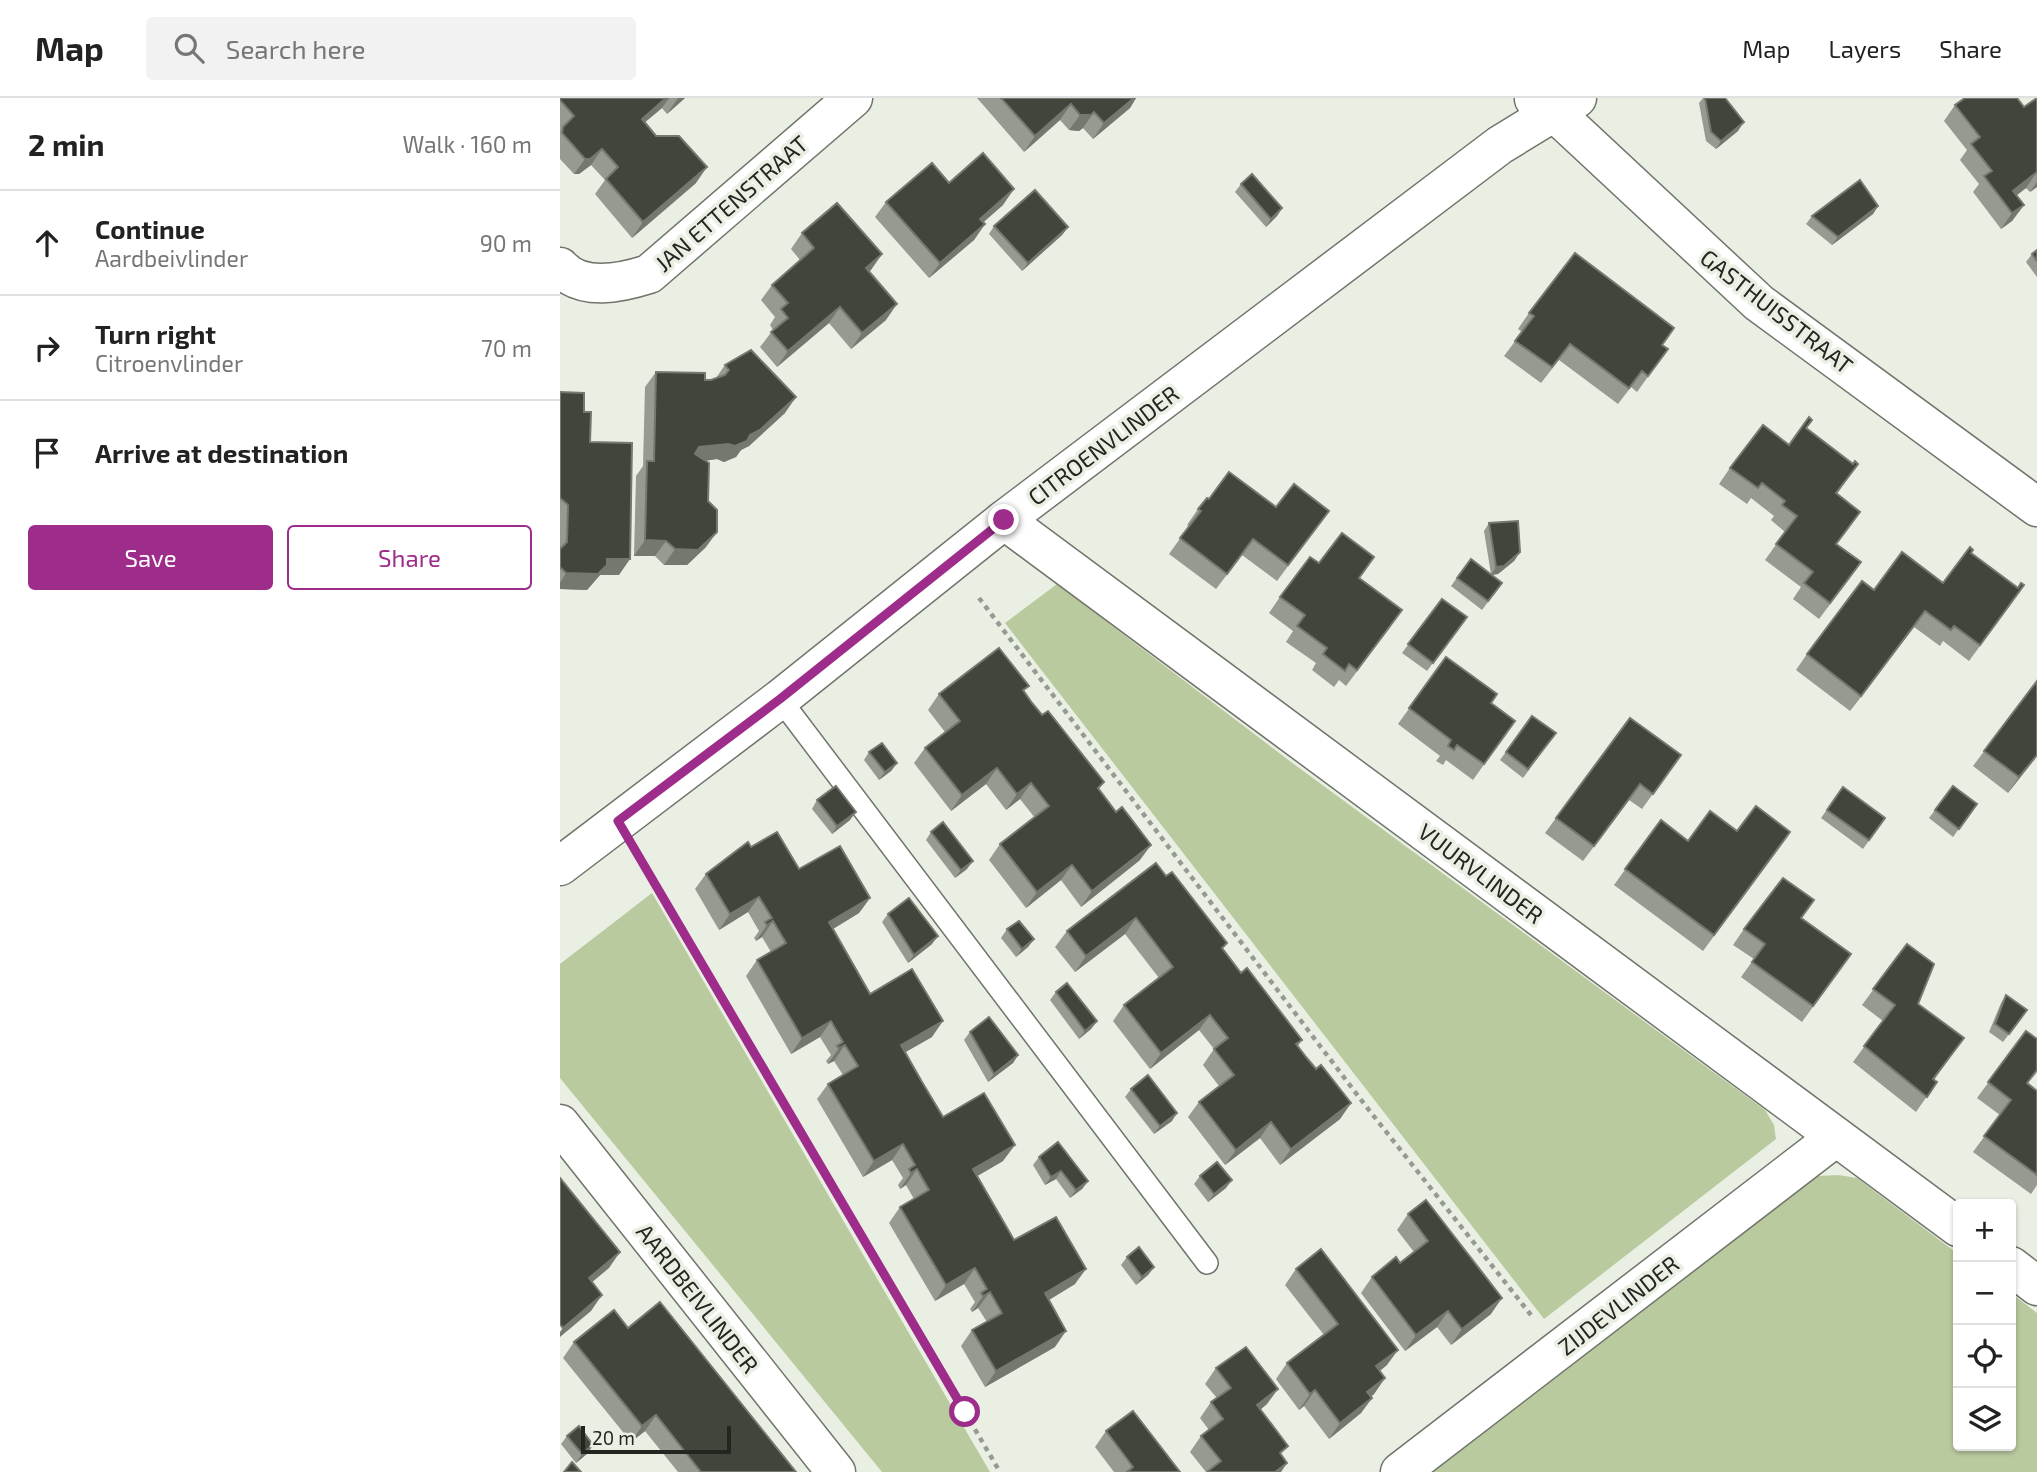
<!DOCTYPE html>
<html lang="en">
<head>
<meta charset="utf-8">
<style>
  :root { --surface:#fff; --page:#f2f2f2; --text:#222; --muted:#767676; --line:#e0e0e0; --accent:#9d2c8a }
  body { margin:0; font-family:"Exo 2",sans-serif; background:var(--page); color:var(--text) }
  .controls { position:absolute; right:21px; bottom:21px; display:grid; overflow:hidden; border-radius:7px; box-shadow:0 2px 5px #0004 }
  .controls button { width:63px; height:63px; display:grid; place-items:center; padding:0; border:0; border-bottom:2px solid var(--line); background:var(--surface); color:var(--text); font:35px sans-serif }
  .scale { position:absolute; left:21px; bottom:18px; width:150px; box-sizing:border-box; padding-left:7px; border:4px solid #232521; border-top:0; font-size:19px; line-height:24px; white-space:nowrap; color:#232521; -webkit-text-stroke:5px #eaefe4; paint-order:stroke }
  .stop { position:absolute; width:21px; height:21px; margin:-16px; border:5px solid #9d2c8a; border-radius:50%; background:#fff }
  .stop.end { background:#9d2c8a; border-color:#fff; box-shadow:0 2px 7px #0008 }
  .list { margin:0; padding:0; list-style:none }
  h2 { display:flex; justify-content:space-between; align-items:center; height:91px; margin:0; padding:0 28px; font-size:30px }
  h2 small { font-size:23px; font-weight:400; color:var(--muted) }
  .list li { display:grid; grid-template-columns:46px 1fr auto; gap:21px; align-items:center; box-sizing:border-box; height:105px; padding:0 28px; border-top:2px solid var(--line) }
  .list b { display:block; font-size:26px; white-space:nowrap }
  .list p { margin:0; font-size:23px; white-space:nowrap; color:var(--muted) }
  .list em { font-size:23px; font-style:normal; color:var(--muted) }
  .actions { display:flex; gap:14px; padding:21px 28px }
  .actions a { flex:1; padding:16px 0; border:2px solid var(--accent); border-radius:7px; text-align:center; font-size:24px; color:var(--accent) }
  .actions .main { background:var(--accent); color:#fff }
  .icon { flex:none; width:38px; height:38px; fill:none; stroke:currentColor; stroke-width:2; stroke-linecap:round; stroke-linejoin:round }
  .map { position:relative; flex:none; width:1477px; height:1374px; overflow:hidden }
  header { display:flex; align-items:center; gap:42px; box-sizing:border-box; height:98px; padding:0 35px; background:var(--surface); border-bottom:2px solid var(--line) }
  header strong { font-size:33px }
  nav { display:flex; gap:38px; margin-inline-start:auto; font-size:24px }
  .search { width:490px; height:63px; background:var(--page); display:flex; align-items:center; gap:18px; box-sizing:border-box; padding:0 24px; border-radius:7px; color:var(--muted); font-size:26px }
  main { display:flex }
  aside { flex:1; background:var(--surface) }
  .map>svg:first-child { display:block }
</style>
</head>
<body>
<header>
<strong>Map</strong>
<div class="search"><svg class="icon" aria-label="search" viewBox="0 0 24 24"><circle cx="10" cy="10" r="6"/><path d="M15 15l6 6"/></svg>Search here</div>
<nav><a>Map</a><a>Layers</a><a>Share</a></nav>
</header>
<main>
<aside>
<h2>2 min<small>Walk · 160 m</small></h2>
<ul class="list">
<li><svg class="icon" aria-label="ahead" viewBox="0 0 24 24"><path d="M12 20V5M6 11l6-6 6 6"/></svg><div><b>Continue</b><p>Aardbeivlinder</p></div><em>90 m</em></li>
<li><svg class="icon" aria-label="right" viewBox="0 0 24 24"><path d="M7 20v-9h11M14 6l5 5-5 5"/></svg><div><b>Turn right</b><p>Citroenvlinder</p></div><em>70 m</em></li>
<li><svg class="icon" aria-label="arrive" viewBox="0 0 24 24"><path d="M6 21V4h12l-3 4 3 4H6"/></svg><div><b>Arrive at destination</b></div></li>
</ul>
<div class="actions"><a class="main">Save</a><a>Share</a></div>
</aside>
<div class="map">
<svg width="1477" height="1374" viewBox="0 0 1477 1374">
  <rect width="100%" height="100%" fill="#eaefe4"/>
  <g fill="#b9ca9f">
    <polygon points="497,486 731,664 1205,1012 1214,1027 1216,1041 984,1221 445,525"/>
    <polygon points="92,795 430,1374 322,1374 0,980 0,866"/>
    <polygon points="1278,1077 1297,1080 1398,1156 1398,1348 1451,1348 1451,1195 1477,1215 1477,1374 871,1374 1258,1078"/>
  </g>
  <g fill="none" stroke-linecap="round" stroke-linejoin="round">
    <g stroke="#70746b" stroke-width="24">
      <polyline id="service" points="220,601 647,1165"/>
    </g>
    <g stroke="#70746b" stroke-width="41">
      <g id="minor">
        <polyline points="974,1 993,13 1199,205 1477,409"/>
        <path d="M 0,169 C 22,194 61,185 89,176 L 293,0"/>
        <polyline points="444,422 1398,1129"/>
        <polyline points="0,768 220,601 444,422 940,47 1017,0"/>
        <polyline points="0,1026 276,1374"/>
        <polyline points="1451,1168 1477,1188"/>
        <polyline points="840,1374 1276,1039"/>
      </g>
    </g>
    <g stroke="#969a92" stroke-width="4.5" stroke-dasharray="5 5" stroke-linecap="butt">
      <polyline points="419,500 805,1007 971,1217"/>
      <polyline points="81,762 440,1374"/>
    </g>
    <use href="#service" stroke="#fff" stroke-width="21"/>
    <use href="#minor" stroke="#fff" stroke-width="38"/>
  </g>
  <g fill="#969a90">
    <polygon points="0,0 125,0 107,16 102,10 85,24 136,85 72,140 35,96 45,82 31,67 19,76 14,76 0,61"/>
    <polygon points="417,0 576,0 570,10 533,41 523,30 519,33 509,32 500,22 464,54"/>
    <polygon points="1143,0 1165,0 1178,33 1156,51 1146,43 1139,5"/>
    <polygon points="1477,0 1477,89 1470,94 1466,90 1456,98 1464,107 1452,123 1441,131 1413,94 1419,86 1400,62 1407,52 1384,23 1395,7 1464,9"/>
    <polygon points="389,85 443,107 423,124 425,126 414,142 369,180 315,119 326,104"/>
    <polygon points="681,86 722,110 717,118 706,129 675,94"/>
    <polygon points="1318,108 1313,116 1272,147 1246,126 1252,118"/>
    <polygon points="434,128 508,129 502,137 462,173 429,136"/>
    <polygon points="242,135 322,156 309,174 326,222 291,251 269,225 217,269 200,249 213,232 210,227 215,219 201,202 212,187 240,162 231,151"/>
    <polygon points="1477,152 1477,179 1466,164 1472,156"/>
    <polygon points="969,215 1102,247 1108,251 1077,294 1071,289 1058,306 999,262 981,285 944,258 962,234 958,231"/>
    <polygon points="165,267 225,315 189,348 181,352 176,359 164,364 157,361 145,363 146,449 127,467 104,467 95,458 74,458 76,378 83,368 85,289 96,274 145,282 151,282 156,280"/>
    <polygon points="0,294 24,314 59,477 40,477 27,492 0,491"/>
    <polygon points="1247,330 1293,366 1298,366 1277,396 1289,430 1277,446 1290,480 1259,521 1233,501 1241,489 1205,462 1225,434 1211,422 1214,418 1191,400 1187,406 1159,386 1170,370 1229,347"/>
    <polygon points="649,401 716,409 769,413 717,483 682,457 656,491 609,456 629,428 627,427 638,411"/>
    <polygon points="929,425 960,454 954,463 938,476 931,477 942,485 922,512 891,488 911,461 931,476 924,433"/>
    <polygon points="1411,455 1453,503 1409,563 1383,543 1380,548 1354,529 1290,613 1236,572 1247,556 1314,492 1383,485"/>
    <polygon points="759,465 799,480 831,528 786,588 779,582 774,589 752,572 756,565 726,544 733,533 709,515 720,499"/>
    <polygon points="882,501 907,519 867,573 842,555"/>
    <polygon points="886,559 931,605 955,623 913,682 886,662 883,667 876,663 880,658 838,626"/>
    <polygon points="1477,583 1477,658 1448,695 1413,668"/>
    <polygon points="464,594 482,617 544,684 539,691 580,762 521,809 501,782 466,810 429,762 440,746 475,720 460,701 446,712 426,686 391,713 354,665 365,650 385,634 368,612 379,596"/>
    <polygon points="972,618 996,635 963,680 940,662"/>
    <polygon points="309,654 337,665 331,673 319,682 304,662"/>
    <polygon points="1121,657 1082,711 1069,702 1023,763 985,735 996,720"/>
    <polygon points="1393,688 1417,706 1393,739 1369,720"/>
    <polygon points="1283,689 1325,720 1303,751 1261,720"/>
    <polygon points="257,702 290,722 272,736 252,711"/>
    <polygon points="1101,722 1128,743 1177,733 1219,750 1143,853 1054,787"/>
    <polygon points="371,734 407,771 395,780 366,742"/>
    <polygon points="191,749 239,771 310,800 299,815 273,831 310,896 372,939 345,954 383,1019 443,1063 417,1078 454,1142 515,1186 489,1202 495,1249 425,1289 401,1248 412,1232 427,1224 418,1210 412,1214 410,1211 415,1204 404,1186 375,1203 329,1125 340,1109 354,1101 346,1087 340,1091 338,1087 343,1080 332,1062 303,1079 257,1001 268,986 283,977 274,963 268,966 266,963 271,957 260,939 231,956 186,878 197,862 211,854 202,839 196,843 194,840 199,833 188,814 159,832 135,791 146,776"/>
    <polygon points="596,765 681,875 742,942 738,948 756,971 791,1005 780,1021 720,1067 700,1040 665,1067 628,1019 639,1004 659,988 643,967 654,951 639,932 590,971 553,923 564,907 599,880 565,836 515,874 495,849 507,833"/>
    <polygon points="328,816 372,846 348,865 322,824"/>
    <polygon points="1242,820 1291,856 1242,924 1181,879 1194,861 1173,847 1184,831"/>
    <polygon points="447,831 474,841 468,849 456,859 441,840"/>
    <polygon points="1347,846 1358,906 1404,940 1374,982 1377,984 1356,1014 1293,964 1323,923 1302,907"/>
    <polygon points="496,894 537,923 531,931 519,941 490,902"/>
    <polygon points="1446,897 1467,912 1443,944 1429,934 1441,905"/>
    <polygon points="1466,933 1477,941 1477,973 1467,986 1477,993 1477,1087 1471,1096 1413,1054 1440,1017 1417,1000"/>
    <polygon points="410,934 458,957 453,965 428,984 404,942"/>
    <polygon points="571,991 612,1023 594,1036 565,999"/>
    <polygon points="479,1059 528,1083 522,1091 510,1100 496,1081 485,1087 473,1067"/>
    <polygon points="640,1078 666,1090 648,1104 634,1086"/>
    <polygon points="848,1116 931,1216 891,1247 877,1229 845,1253 801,1195 812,1179 840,1165 854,1154 837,1132"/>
    <polygon points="567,1159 594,1169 588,1177 576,1187 561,1167"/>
    <polygon points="736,1171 827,1267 820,1273 825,1280 814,1296 811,1299 812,1300 801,1315 769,1341 744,1308 739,1312 716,1281 727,1265 764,1237 725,1187"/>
    <polygon points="68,1230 236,1374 118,1374 85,1333 71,1344 3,1260 14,1244"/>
    <polygon points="656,1270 707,1306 700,1312 722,1357 721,1374 646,1374 630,1354 641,1338 649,1332 640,1320 651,1304 657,1300 645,1286"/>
    <polygon points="546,1333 620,1374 554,1374 535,1349"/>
    <polygon points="7,1338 28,1355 16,1365 1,1346"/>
  </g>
  <g fill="#74786e">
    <polygon points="106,0 109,0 102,10 71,36 82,21"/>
    <polygon points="118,0 125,0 107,16"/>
    <polygon points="574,0 576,0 570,10 533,41 544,25"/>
    <polygon points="511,6 500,22 464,54 475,38"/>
    <polygon points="534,14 523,30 519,33 509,32 520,17"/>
    <polygon points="1184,24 1178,33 1156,51 1161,43"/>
    <polygon points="42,51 31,67 19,76 14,76 25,61"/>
    <polygon points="147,69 136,85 72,140 83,124"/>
    <polygon points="1477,74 1466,90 1445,106 1453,93"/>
    <polygon points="1477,84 1477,89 1470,94"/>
    <polygon points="454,91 443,107 409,137 420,121"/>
    <polygon points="1464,107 1452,123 1441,131 1452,115"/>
    <polygon points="1318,108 1313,116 1272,147 1278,139"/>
    <polygon points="722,110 717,118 706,129 711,121"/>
    <polygon points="425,126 414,142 369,180 380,165"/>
    <polygon points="508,129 502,137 462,173 468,165"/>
    <polygon points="322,156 311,172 295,186 306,170"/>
    <polygon points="337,206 326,222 291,251 302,235"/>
    <polygon points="280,209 269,225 217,269 228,253"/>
    <polygon points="236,299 225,315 189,348 181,352 176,359 164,364 157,361 128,365 139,349 168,346 190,337"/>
    <polygon points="157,434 146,449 127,467 104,467 115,451"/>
    <polygon points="85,442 106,443 95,458 74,458"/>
    <polygon points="960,454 954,463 938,476 931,477 936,469"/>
    <polygon points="47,461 70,461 59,477 40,477 27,492 0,491 0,485 6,475"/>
    <polygon points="1365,513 1354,529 1290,613 1301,598"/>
    <polygon points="1477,657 1477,658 1448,695 1459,679"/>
    <polygon points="337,665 331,673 319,682 325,674"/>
    <polygon points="437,670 426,686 391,713 402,697"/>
    <polygon points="471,685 460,701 446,712 457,696"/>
    <polygon points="296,714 290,722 272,736 277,728"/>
    <polygon points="591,747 580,762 521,809 532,793"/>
    <polygon points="413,763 407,771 395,780 401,772"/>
    <polygon points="512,767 501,782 466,810 477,794"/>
    <polygon points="199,799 188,814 159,832 170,816"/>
    <polygon points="310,800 299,815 258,840 269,824"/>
    <polygon points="576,820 565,836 515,874 526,858"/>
    <polygon points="213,823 202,839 196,843 207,827"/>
    <polygon points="378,838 372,846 348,865 354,857"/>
    <polygon points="474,841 468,849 456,859 462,851"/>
    <polygon points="650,917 639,932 590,971 601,955"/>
    <polygon points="271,923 260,939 231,956 242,940"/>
    <polygon points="383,923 372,939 330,963 341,947"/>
    <polygon points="537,923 531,931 519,941 525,933"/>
    <polygon points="285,947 274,963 268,966 279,950"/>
    <polygon points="458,957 453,965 428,984 434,976"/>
    <polygon points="791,1005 780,1021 720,1067 731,1051"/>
    <polygon points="617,1015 612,1023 594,1036 600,1028"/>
    <polygon points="711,1024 700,1040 665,1067 676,1052"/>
    <polygon points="343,1046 332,1062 303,1079 314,1063"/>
    <polygon points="455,1047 443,1063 402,1087 413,1071"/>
    <polygon points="357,1071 346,1087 340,1091 351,1075"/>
    <polygon points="501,1073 496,1081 485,1087 491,1079"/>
    <polygon points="672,1082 666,1090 648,1104 654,1096"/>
    <polygon points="528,1083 522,1091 510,1100 516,1092"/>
    <polygon points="60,1154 49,1170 18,1196 29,1180"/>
    <polygon points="594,1169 588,1177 576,1187 582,1179"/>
    <polygon points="415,1170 404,1186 375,1203 386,1187"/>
    <polygon points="526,1171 515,1186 474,1211 485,1195"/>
    <polygon points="430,1194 418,1210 412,1214 423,1198"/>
    <polygon points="42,1197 31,1213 0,1239 0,1234 3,1230"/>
    <polygon points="942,1200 931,1216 891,1247 902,1231"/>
    <polygon points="888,1213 877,1229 845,1253 856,1237"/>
    <polygon points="506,1233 495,1249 425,1289 436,1273"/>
    <polygon points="838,1252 827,1267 805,1284 816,1268"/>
    <polygon points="825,1280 814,1296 796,1309 807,1294"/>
    <polygon points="718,1291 707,1306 686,1323 697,1307"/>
    <polygon points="755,1292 744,1308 739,1312 750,1296"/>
    <polygon points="812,1300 801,1315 769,1341 780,1325"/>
    <polygon points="96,1317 85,1333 71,1344 82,1328"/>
    <polygon points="33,1347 28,1355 16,1365 22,1356"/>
    <polygon points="727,1365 721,1374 715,1374"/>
  </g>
  <g fill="#41453c" stroke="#74786e" stroke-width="2">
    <polygon points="0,0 106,0 82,21 96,38 119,38 147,69 83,124 46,81 58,69 42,51 30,61 25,61 2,35 3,29 14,18 0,2"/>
    <polygon points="441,0 574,0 544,25 534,14 531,17 520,17 511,6 475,38"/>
    <polygon points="1145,0 1165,0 1184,24 1161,43 1151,34"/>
    <polygon points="1405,0 1457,0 1464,9 1477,0 1477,74 1453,93 1464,107 1452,115 1424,78 1432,73 1411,46 1420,39 1395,7"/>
    <polygon points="423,55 454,91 420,121 425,126 380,165 326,104 372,65 389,85"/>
    <polygon points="692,76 722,110 711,121 681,86"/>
    <polygon points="1300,82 1318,108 1278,139 1252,118"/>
    <polygon points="475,92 508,129 468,165 434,128"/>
    <polygon points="277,105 322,156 306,170 337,206 302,235 280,209 228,253 211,234 228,220 221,211 228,205 212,187 254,150 242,135"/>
    <polygon points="1477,152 1477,163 1472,156"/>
    <polygon points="1015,155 1114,230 1102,247 1108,251 1088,278 1082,273 1069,290 1010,246 992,269 955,243 974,218 969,215"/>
    <polygon points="191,252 236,299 200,332 190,337 187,343 175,348 168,346 139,349 135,356 149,365 148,403 157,412 157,434 138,452 115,451 106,443 85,442 87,363 94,363 96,274 145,275 145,282 151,282 165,277 169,272 165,267"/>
    <polygon points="0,294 24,295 24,314 31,314 30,344 72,345 70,461 47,461 47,467 38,476 6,475 0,469 0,451 7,444 8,407 0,400"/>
    <polygon points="1249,319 1252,322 1246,330 1293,366 1295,363 1298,366 1276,395 1300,414 1276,446 1301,464 1270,505 1244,485 1253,474 1216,446 1237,418 1222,407 1225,403 1202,385 1198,390 1170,370 1203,327 1229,347"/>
    <polygon points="669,374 716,409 734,386 769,413 728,467 693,441 667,476 620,440 641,413 638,411 647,400 649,401"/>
    <polygon points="958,423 960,454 944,468 936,469 929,425"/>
    <polygon points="782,435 814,459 799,480 842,512 797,572 789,566 785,573 763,556 767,550 737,528 745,517 720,499 750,459 759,465"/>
    <polygon points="1410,449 1413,452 1411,455 1458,490 1461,485 1464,487 1420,547 1394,528 1391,532 1365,513 1301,598 1247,556 1302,483 1314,492 1342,454 1383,485"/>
    <polygon points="911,461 942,485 928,503 897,480"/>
    <polygon points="882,501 907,519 873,565 848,546"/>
    <polygon points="439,550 469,588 463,592 472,605 482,617 488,613 544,684 538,690 556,714 562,709 591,747 532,793 512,767 477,794 440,746 489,708 471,685 457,696 437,670 402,697 365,650 400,623 379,596"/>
    <polygon points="886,559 937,596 931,605 955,623 924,666 897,647 894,652 888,648 891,642 849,610"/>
    <polygon points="1477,583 1477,657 1459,679 1424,653"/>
    <polygon points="972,618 996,635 968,671 946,654"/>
    <polygon points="1070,620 1121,657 1093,696 1080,686 1034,748 996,720"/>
    <polygon points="322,645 337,665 325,674 309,654"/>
    <polygon points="276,688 296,714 277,728 257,702"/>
    <polygon points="1393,688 1417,706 1399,731 1375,712"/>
    <polygon points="1283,689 1325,720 1309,742 1267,712"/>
    <polygon points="1196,708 1230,734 1154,837 1065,771 1101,722 1128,743 1150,713 1177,733"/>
    <polygon points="383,724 413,763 401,772 371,734"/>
    <polygon points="217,734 239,771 280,748 310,800 269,824 310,896 352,871 383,923 341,947 362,984 383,1019 424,995 455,1047 413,1071 454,1142 496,1119 526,1171 485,1195 506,1233 436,1273 412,1232 442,1215 430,1194 423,1198 421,1195 427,1191 415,1170 386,1187 340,1109 369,1092 357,1071 351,1075 349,1071 355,1067 343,1046 314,1063 268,986 298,968 285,947 279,950 277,948 283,944 271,923 242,940 197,862 226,845 213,823 207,827 205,824 212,820 199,799 170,816 146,776 188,744 191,749"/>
    <polygon points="596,765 606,778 612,774 667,845 662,850 681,875 687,870 742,942 736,946 746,959 756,971 761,967 791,1005 731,1051 711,1024 676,1052 639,1004 674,977 654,951 668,940 650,917 601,955 564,907 613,869 576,820 526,858 507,833"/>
    <polygon points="1223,780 1254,802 1241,820 1291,856 1253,908 1192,864 1205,846 1184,831"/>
    <polygon points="349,800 378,838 354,857 328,816"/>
    <polygon points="459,823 474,841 462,851 447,831"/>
    <polygon points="1347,846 1374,866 1358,906 1404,940 1373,981 1377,984 1367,999 1304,948 1335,907 1313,891"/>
    <polygon points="507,885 537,923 525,933 496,894"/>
    <polygon points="1446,897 1467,912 1449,936 1435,926"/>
    <polygon points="429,919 458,957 434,976 410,934"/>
    <polygon points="1466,933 1477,941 1477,972 1467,985 1477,993 1477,1077 1424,1038 1451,1002 1428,984"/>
    <polygon points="588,977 617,1015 600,1028 571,991"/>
    <polygon points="498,1044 528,1083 516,1092 501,1073 491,1079 479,1059"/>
    <polygon points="657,1064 672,1082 654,1096 640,1078"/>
    <polygon points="0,1080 60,1154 29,1180 42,1197 3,1230 0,1226"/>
    <polygon points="866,1102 942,1200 902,1231 888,1213 856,1237 812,1179 836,1159 840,1165 868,1143 848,1116"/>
    <polygon points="579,1149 594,1169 582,1179 567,1159"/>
    <polygon points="761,1151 838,1252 816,1268 825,1280 807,1294 812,1300 780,1325 755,1292 750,1296 727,1265 778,1226 736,1171"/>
    <polygon points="100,1204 236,1374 141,1374 96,1317 82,1328 14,1244 54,1212 68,1230"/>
    <polygon points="686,1249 718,1291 697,1307 728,1348 720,1355 727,1365 715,1374 649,1374 648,1373 661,1363 641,1338 663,1321 651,1304 671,1290 656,1270"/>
    <polygon points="573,1313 620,1374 567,1374 573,1369 546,1333"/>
    <polygon points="19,1328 33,1347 22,1356 7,1338"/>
    <polygon points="12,1364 21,1374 4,1374"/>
  </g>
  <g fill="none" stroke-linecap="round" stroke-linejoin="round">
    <polyline stroke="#9d2c8a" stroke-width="9" points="405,1314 58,723 220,601 444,422"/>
  </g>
  <g text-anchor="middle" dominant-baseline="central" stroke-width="7" stroke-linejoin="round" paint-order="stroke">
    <g font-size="23" fill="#232521" stroke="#eaefe4">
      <text transform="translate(171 105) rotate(-41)">JAN ETTENSTRAAT</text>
      <text transform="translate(1217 213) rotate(38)">GASTHUISSTRAAT</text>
      <text transform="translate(543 347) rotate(-37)">CITROENVLINDER</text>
      <text transform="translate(921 775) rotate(37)">VUURVLINDER</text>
      <text transform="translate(138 1200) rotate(52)">AARDBEIVLINDER</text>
      <text transform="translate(1058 1207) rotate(-38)">ZIJDEVLINDER</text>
    </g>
  </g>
</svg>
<div class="controls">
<button>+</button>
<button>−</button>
<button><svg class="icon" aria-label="locate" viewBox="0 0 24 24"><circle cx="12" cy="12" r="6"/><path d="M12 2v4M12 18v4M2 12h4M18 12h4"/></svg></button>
<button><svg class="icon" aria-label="layers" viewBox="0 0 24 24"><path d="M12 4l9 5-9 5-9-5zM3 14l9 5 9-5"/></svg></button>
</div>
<div class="scale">20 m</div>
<div class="stop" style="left:405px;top:1314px"></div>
<div class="stop end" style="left:444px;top:422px"></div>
</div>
</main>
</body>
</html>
